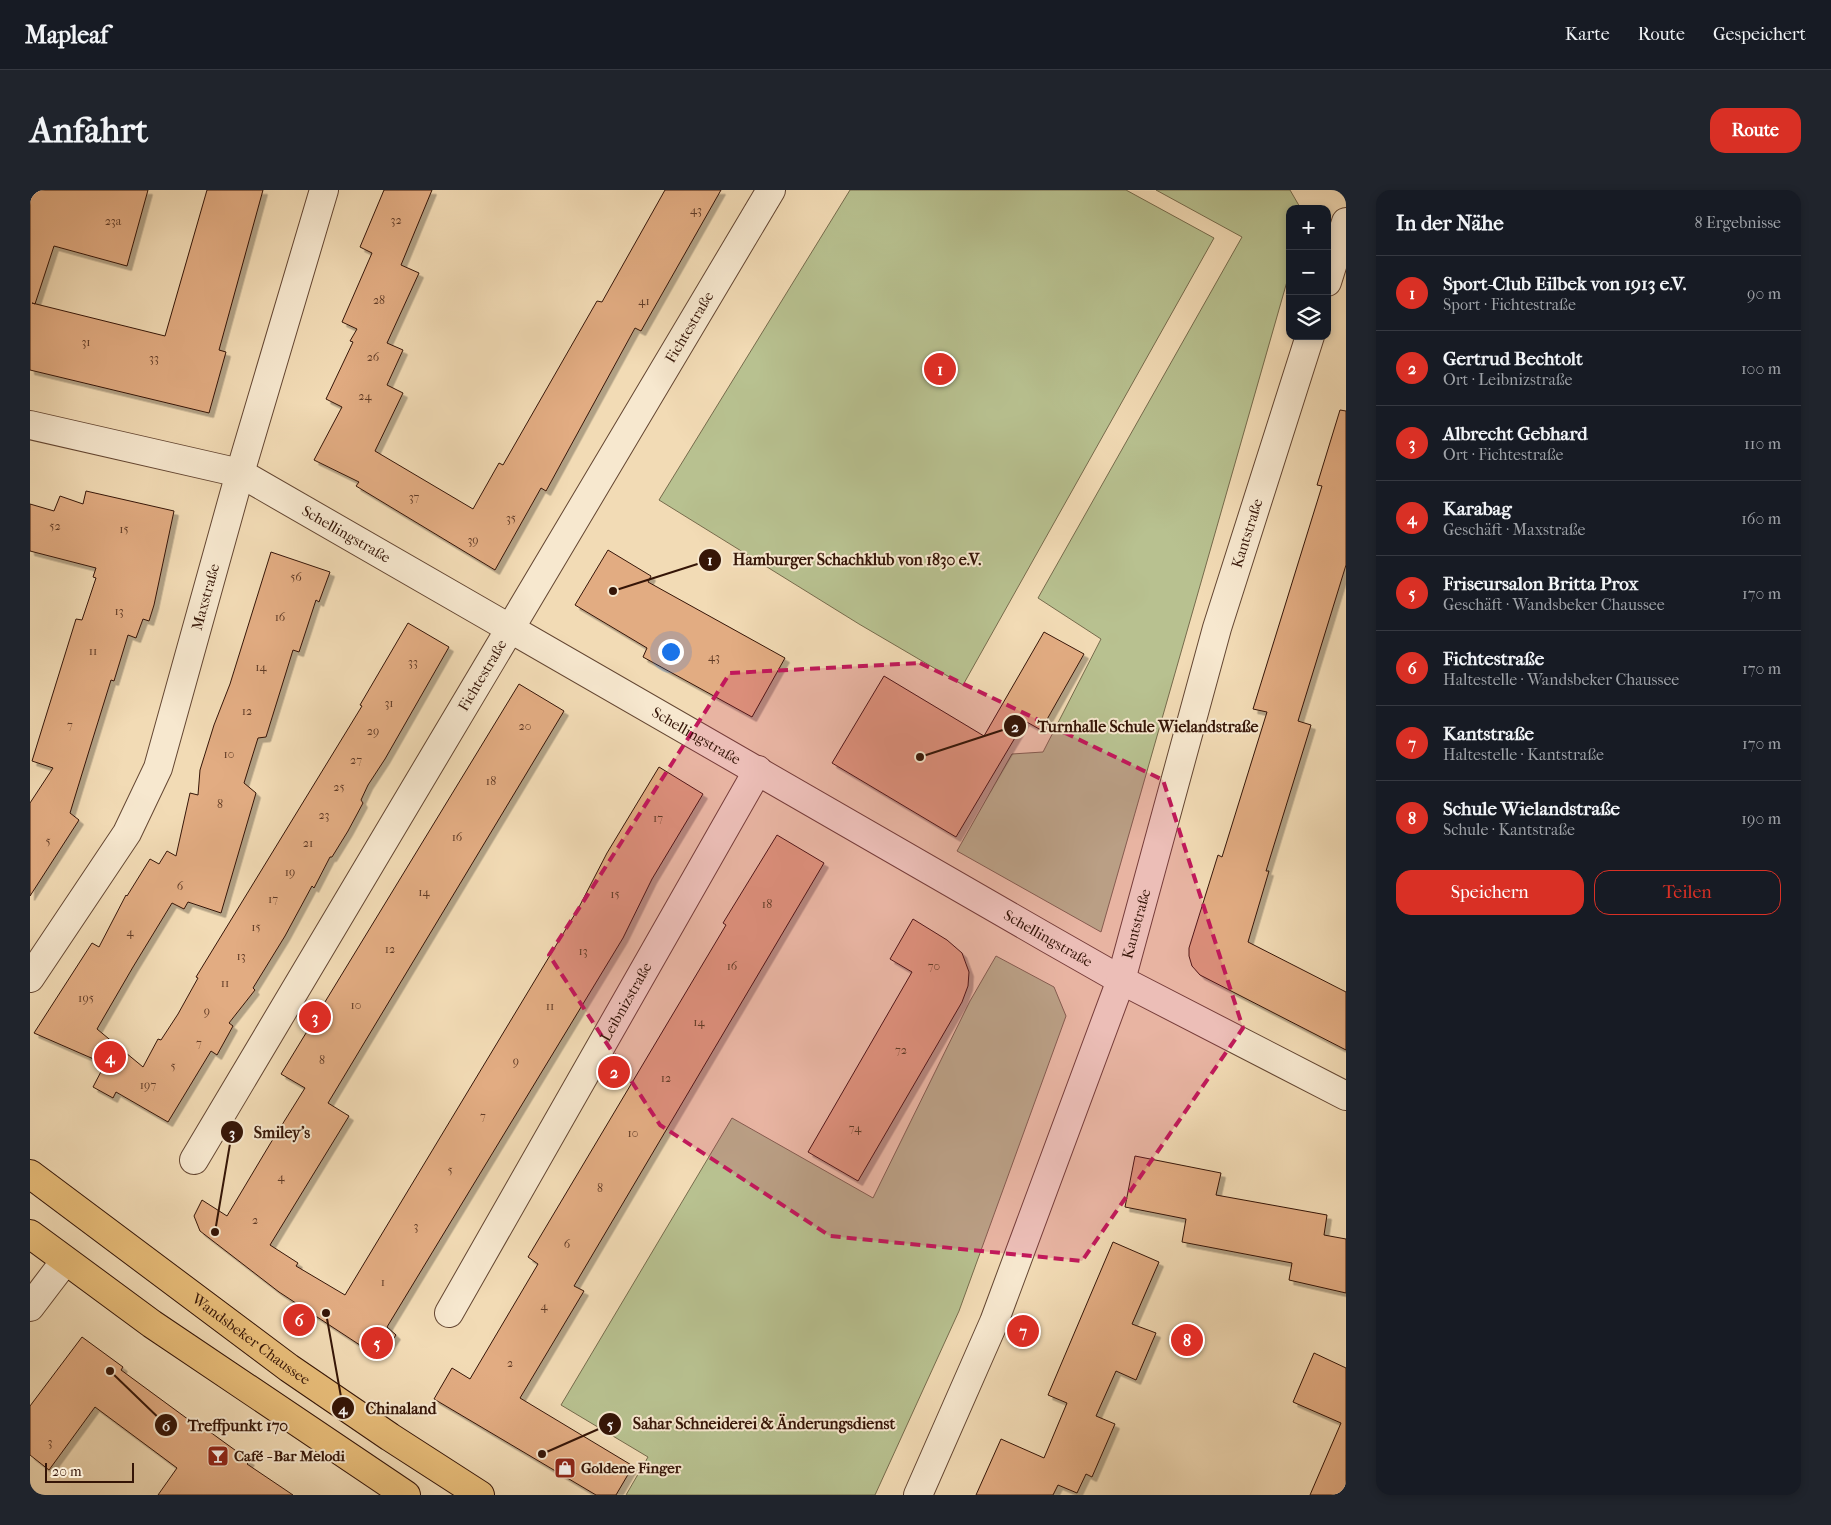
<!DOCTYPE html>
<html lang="de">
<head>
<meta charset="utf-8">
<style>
  :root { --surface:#171b24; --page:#20242c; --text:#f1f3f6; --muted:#9ea1a6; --line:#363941; --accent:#d93025 }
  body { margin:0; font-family:"IM FELL French Canon",serif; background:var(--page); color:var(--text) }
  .controls { position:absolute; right:15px; top:15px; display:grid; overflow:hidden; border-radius:10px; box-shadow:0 2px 8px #0003 }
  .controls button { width:45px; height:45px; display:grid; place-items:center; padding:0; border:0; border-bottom:1px solid var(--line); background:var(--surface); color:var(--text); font:25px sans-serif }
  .scale { position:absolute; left:15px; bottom:12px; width:89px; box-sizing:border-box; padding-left:5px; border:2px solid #351507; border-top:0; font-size:14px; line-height:18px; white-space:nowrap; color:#351507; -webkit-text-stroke:4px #f7e8cf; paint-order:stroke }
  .you { position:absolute; left:640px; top:461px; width:18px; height:18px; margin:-12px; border:4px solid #fff; border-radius:50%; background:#1a73e8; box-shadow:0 0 0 8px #1a73e833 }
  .badge { display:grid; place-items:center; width:32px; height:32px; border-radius:50%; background:var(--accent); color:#fff; font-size:16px; font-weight:700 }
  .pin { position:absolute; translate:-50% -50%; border:2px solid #fff; box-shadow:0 1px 5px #0006 }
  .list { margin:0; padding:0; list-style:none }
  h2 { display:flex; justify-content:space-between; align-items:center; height:65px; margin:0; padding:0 20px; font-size:21px }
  h2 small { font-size:16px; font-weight:400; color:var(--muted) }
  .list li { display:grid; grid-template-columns:32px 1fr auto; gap:15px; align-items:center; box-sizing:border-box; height:75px; padding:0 20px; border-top:1px solid var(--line) }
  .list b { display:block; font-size:19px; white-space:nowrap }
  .list p { margin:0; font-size:16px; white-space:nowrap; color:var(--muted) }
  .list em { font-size:16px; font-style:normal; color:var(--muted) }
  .actions { display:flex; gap:10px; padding:15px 20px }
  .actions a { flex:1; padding:11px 0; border:1px solid var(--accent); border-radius:15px; text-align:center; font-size:18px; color:var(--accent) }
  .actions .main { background:var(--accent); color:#fff }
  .icon { flex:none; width:28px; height:28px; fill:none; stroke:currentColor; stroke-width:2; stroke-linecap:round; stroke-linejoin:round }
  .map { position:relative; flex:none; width:1316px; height:1305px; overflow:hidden; border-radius:15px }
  header { display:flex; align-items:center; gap:30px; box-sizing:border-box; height:70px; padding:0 25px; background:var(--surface); border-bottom:1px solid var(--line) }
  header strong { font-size:24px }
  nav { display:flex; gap:28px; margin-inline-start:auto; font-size:18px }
  .intro { display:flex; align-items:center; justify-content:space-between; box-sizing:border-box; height:120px; padding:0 30px }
  h1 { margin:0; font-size:35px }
  .button { padding:12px 22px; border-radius:15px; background:var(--accent); color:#fff; font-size:18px; font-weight:700 }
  main { display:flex; gap:30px; padding:0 30px }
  aside { flex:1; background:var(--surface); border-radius:15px; box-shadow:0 2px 8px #0003 }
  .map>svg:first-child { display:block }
</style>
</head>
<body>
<header>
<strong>Mapleaf</strong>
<nav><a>Karte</a><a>Route</a><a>Gespeichert</a></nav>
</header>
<div class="intro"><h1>Anfahrt</h1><a class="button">Route</a></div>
<main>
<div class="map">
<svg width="1316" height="1305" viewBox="0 0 1316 1305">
  <defs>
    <filter id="shadow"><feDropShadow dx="4.5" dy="4.5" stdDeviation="0" flood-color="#0004"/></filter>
  </defs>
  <rect width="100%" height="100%" fill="#f2dbb5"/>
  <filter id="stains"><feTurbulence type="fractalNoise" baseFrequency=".004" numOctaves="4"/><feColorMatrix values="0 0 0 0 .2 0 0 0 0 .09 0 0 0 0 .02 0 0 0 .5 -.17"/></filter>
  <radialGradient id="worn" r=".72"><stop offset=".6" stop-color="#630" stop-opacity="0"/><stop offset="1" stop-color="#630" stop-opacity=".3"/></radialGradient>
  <g fill="#b8c190" stroke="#766b4c">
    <polygon points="820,0 1096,0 1184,48 933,495 829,434 629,310"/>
    <polygon points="1126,0 1260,0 1271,19 1260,19 1260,81 1071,742 927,661 982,564 1013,562 1071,449 1008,408 1212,47"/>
    <polygon points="966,766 1024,797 1036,826 929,1121 845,1305 596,1305 618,1267 531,1215 702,928 843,1008 940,811"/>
  </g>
  <g fill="#e2ac82" stroke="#351507" filter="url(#shadow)">
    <polygon points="0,0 118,0 97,76 24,56 5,114 2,113 135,146 177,0 233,0 189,160 196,162 179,223 0,180"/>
    <polygon points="354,0 402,0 371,75 389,83 357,153 373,160 357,195 373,203 345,261 443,319 469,273 473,275 567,111 572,112 635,0 691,0 611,141 605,138 516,301 511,298 465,380 326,296 329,292 284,270 312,217 296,209 323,152 320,151 327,139 312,132 342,63 330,57"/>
    <polygon points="1310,220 1316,221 1316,375 1268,531 1281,535 1236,681 1239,681 1218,752 1316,802 1316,860 1170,785 1162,776 1159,766 1159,758 1188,665 1192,667 1237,522 1223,519 1292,296 1287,295"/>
    <polygon points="56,301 144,321 124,415 119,431 113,429 106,448 98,445 84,491 81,490 59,561 40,623 49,630 0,706 0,613 23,578 2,571 46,429 52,430 66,388 63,387 66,378 0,361 0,314 24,321 30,306 53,314"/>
    <polygon points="578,360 621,386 618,392 755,468 722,527 613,467 617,458 545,415"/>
    <polygon points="241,362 300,382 289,412 286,410 269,462 263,460 236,547 228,548 214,593 226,603 191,723 158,712 154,719 142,713 103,777 67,839 113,877 128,849 131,850 148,824 168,788 166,787 332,516 330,515 378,433 419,457 355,569 338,595 331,610 333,613 318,641 302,667 300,667 284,698 282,696 255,746 223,798 225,800 199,833 203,836 187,865 181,861 138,932 86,902 83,908 63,897 75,874 4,843 62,753 69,757 96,705 97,706 120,669 129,674 137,661 146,666 160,603 168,605 170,580 184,535 200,494"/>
    <polygon points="1014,442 1054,464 1011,540 995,531 926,647 802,573 854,486 954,546"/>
    <polygon points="489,494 534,521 298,913 319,926 240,1055 268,1073 266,1076 315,1105 548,719 577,663 629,577 673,604 622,689 593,748 357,1137 366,1145 356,1160 342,1163 249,1102 170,1041 164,1026 172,1010 197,1026 240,954 275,898 251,884"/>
    <polygon points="747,645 794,673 544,1096 554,1101 490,1208 603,1276 586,1305 566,1305 404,1209 422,1178 440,1189 508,1074 498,1067 696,735 693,733"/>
    <polygon points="883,729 917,750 932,763 939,782 938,796 932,812 828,991 778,962 882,782 860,769"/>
    <polygon points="1105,966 1191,983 1186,1005 1297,1025 1294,1045 1316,1049 1316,1103 1259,1090 1262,1073 1152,1052 1156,1029 1095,1017"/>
    <polygon points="1083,1052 1129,1072 1102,1134 1126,1143 1106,1190 1086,1181 1066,1226 1085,1234 1062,1287 1056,1284 1047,1303 1028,1295 1023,1305 946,1305 971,1249 1014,1268 1037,1213 1018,1205"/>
    <polygon points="52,1147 93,1177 91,1180 174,1241 176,1239 220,1271 217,1274 263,1305 128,1305 147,1278 65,1217 19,1280 0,1265 0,1216"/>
    <polygon points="1284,1163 1316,1178 1316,1305 1280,1305 1311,1233 1263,1212"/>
  </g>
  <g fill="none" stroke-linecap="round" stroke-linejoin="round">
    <g stroke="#644632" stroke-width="30">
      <g id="minor">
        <polyline points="1297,92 1316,32"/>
        <path id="s1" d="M 0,235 L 210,283 L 1019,749 L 1091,790 L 1316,906"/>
        <path id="s2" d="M 0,788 L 97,643 L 128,578 L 210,283 L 294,0"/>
        <path id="s3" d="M 164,970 L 741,0"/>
        <polyline points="0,1117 35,1071"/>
        <path id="s4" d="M 419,1123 L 728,580"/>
        <path id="s5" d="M 888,1305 L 964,1132 L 1091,790 L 1187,438 L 1280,146"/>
      </g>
    </g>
    <g stroke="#351507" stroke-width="30">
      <g id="major">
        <path id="s6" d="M 0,984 L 259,1178 L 360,1247 L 450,1305"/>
        <polyline points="0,1044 122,1134 376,1305"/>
      </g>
    </g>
    <use href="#minor" stroke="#f7e8cf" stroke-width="28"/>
    <use href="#major" stroke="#e9be7a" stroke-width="28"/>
  </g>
  <path fill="#c2185b" fill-opacity="0.2" stroke="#c2185b" stroke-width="4" stroke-dasharray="10 6" stroke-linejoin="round" d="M 890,473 L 1133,590 L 1213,838 L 1052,1071 L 800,1046 L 630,935 L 519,765 L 700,483 Z"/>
  <defs>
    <g id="bar-square" transform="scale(1.125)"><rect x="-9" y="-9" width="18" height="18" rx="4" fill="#8f2418" stroke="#f7e8cf"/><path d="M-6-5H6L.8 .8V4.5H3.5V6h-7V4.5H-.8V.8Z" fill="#fff"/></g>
    <g id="shop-square" transform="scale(1.125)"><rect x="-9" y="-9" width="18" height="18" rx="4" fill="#8f2418" stroke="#f7e8cf"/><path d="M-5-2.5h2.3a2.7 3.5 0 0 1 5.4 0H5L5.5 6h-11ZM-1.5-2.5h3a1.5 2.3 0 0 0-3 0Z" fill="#fff"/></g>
  </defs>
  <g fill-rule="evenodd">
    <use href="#bar-square" x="188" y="1266"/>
    <use href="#shop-square" x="535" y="1278"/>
  </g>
  <g text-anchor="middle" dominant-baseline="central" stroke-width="4" stroke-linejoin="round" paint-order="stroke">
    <g font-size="12" fill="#603b26">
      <text x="666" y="20">43</text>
      <text x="366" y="30">32</text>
      <text x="83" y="31">23a</text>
      <text x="349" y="110">28</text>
      <text x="614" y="111">41</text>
      <text x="56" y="152">31</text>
      <text x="343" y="167">26</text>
      <text x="124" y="168">33</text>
      <text x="335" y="206">24</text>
      <text x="384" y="307">37</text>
      <text x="481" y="328">35</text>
      <text x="25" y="336">52</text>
      <text x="94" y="339">15</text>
      <text x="443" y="350">39</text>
      <text x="266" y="387">56</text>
      <text x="89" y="421">13</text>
      <text x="250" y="427">16</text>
      <text x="63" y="461">11</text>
      <text x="684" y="467">43</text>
      <text x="383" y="472">33</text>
      <text x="231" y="477">14</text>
      <text x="359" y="513">31</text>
      <text x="217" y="521">12</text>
      <text x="40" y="535">7</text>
      <text x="495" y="536">20</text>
      <text x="343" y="541">29</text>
      <text x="199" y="564">10</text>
      <text x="326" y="570">27</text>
      <text x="461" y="591">18</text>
      <text x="309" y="597">25</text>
      <text x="190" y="614">8</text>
      <text x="294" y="625">23</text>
      <text x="628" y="628">17</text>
      <text x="427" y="647">16</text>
      <text x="18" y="651">5</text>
      <text x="278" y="653">21</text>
      <text x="260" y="682">19</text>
      <text x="150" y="696">6</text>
      <text x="394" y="702">14</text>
      <text x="585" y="704">15</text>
      <text x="243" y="709">17</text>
      <text x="737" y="714">18</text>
      <text x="226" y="737">15</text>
      <text x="100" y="742">4</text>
      <text x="360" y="759">12</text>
      <text x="553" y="761">13</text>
      <text x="211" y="766">13</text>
      <text x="702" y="776">16</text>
      <text x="904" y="776">70</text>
      <text x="195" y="793">11</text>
      <text x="56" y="808">195</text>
      <text x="326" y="815">10</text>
      <text x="520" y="816">11</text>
      <text x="177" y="821">9</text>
      <text x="669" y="832">14</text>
      <text x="169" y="853">7</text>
      <text x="871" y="860">72</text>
      <text x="292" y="870">8</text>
      <text x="486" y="871">9</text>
      <text x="143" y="876">5</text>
      <text x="636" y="888">12</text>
      <text x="118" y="895">197</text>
      <text x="453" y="926">7</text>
      <text x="825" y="938">74</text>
      <text x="603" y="943">10</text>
      <text x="420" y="980">5</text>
      <text x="251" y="987">4</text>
      <text x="570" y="998">8</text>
      <text x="225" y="1030">2</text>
      <text x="386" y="1036">3</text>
      <text x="537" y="1054">6</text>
      <text x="353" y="1092">1</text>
      <text x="514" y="1116">4</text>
      <text x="480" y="1173">2</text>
      <text x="20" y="1252">3</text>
    </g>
    <g font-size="15" fill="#351507" stroke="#f7e8cf">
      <text stroke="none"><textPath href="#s3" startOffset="969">Fichtestraße</textPath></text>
      <text stroke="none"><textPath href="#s1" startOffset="338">Schellingstraße</textPath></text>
      <text stroke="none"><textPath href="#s5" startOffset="1018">Kantstraße</textPath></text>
      <text stroke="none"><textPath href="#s2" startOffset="424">Maxstraße</textPath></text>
      <text stroke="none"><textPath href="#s3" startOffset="564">Fichtestraße</textPath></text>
      <text stroke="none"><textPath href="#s1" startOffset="742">Schellingstraße</textPath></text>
      <text stroke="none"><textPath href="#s5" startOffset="612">Kantstraße</textPath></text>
      <text stroke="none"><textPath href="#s1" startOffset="1148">Schellingstraße</textPath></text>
      <text stroke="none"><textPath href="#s4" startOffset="358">Leibnizstraße</textPath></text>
      <text stroke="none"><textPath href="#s6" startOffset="276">Wandsbeker Chaussee</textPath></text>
    </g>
    <g font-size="15" font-weight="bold" fill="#351507" stroke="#f7e8cf" text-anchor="start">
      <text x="204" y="1266">Café - Bar Melodi</text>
      <text x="551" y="1278">Goldene Finger</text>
    </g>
  </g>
  <path fill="none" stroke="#351507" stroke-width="2" d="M583 401L680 370M890 567L985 536M185 1042L202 942M296 1123L313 1218M512 1264L580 1234M80 1181L136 1235"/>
  <g fill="#351507" stroke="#f7e8cf" stroke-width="2">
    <circle cx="583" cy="401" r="5"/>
    <circle cx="890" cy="567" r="5"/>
    <circle cx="185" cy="1042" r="5"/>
    <circle cx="296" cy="1123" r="5"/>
    <circle cx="512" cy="1264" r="5"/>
    <circle cx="80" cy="1181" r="5"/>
    <circle cx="680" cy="370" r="12"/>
    <circle cx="985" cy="536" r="12"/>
    <circle cx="202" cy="942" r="12"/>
    <circle cx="313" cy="1218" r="12"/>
    <circle cx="580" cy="1234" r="12"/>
    <circle cx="136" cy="1235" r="12"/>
  </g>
  <g font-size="15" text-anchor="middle" font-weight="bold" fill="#fff">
    <text x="680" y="375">1</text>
    <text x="985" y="542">2</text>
    <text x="202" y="948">3</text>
    <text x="313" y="1224">4</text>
    <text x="580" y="1239">5</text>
    <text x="136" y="1241">6</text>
  </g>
  <g font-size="16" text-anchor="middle" font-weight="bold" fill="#351507" stroke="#f7e8cf" stroke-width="4" stroke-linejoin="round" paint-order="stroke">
    <text x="827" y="375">Hamburger Schachklub von 1830 e.V.</text>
    <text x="1118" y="542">Turnhalle Schule Wielandstraße</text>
    <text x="252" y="948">Smiley's</text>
    <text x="371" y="1224">Chinaland</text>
    <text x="734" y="1239">Sahar Schneiderei &amp; Änderungsdienst</text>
    <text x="208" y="1241">Treffpunkt 170</text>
  </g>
  <rect width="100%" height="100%" filter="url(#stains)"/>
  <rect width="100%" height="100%" fill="url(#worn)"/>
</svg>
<div class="controls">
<button>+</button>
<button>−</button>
<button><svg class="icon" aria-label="layers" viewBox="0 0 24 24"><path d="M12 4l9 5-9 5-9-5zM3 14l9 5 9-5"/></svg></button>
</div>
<div class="scale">20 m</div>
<div class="you"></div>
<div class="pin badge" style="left:910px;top:179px">1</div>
<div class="pin badge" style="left:584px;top:882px">2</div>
<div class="pin badge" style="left:285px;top:827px">3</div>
<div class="pin badge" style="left:80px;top:867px">4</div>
<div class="pin badge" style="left:347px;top:1153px">5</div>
<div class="pin badge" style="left:269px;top:1130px">6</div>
<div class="pin badge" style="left:993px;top:1141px">7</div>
<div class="pin badge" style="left:1157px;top:1150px">8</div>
</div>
<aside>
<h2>In der Nähe<small>8 Ergebnisse</small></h2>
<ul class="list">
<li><span class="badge">1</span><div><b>Sport-Club Eilbek von 1913 e.V.</b><p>Sport · Fichtestraße</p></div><em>90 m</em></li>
<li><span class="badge">2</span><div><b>Gertrud Bechtolt</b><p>Ort · Leibnizstraße</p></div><em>100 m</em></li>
<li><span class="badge">3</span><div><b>Albrecht Gebhard</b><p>Ort · Fichtestraße</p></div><em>110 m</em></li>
<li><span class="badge">4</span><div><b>Karabag</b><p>Geschäft · Maxstraße</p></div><em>160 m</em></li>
<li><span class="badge">5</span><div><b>Friseursalon Britta Prox</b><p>Geschäft · Wandsbeker Chaussee</p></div><em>170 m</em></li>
<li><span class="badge">6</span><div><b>Fichtestraße</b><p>Haltestelle · Wandsbeker Chaussee</p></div><em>170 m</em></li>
<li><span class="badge">7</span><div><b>Kantstraße</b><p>Haltestelle · Kantstraße</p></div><em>170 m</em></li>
<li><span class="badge">8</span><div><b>Schule Wielandstraße</b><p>Schule · Kantstraße</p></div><em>190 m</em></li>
</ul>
<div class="actions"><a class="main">Speichern</a><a>Teilen</a></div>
</aside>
</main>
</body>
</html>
